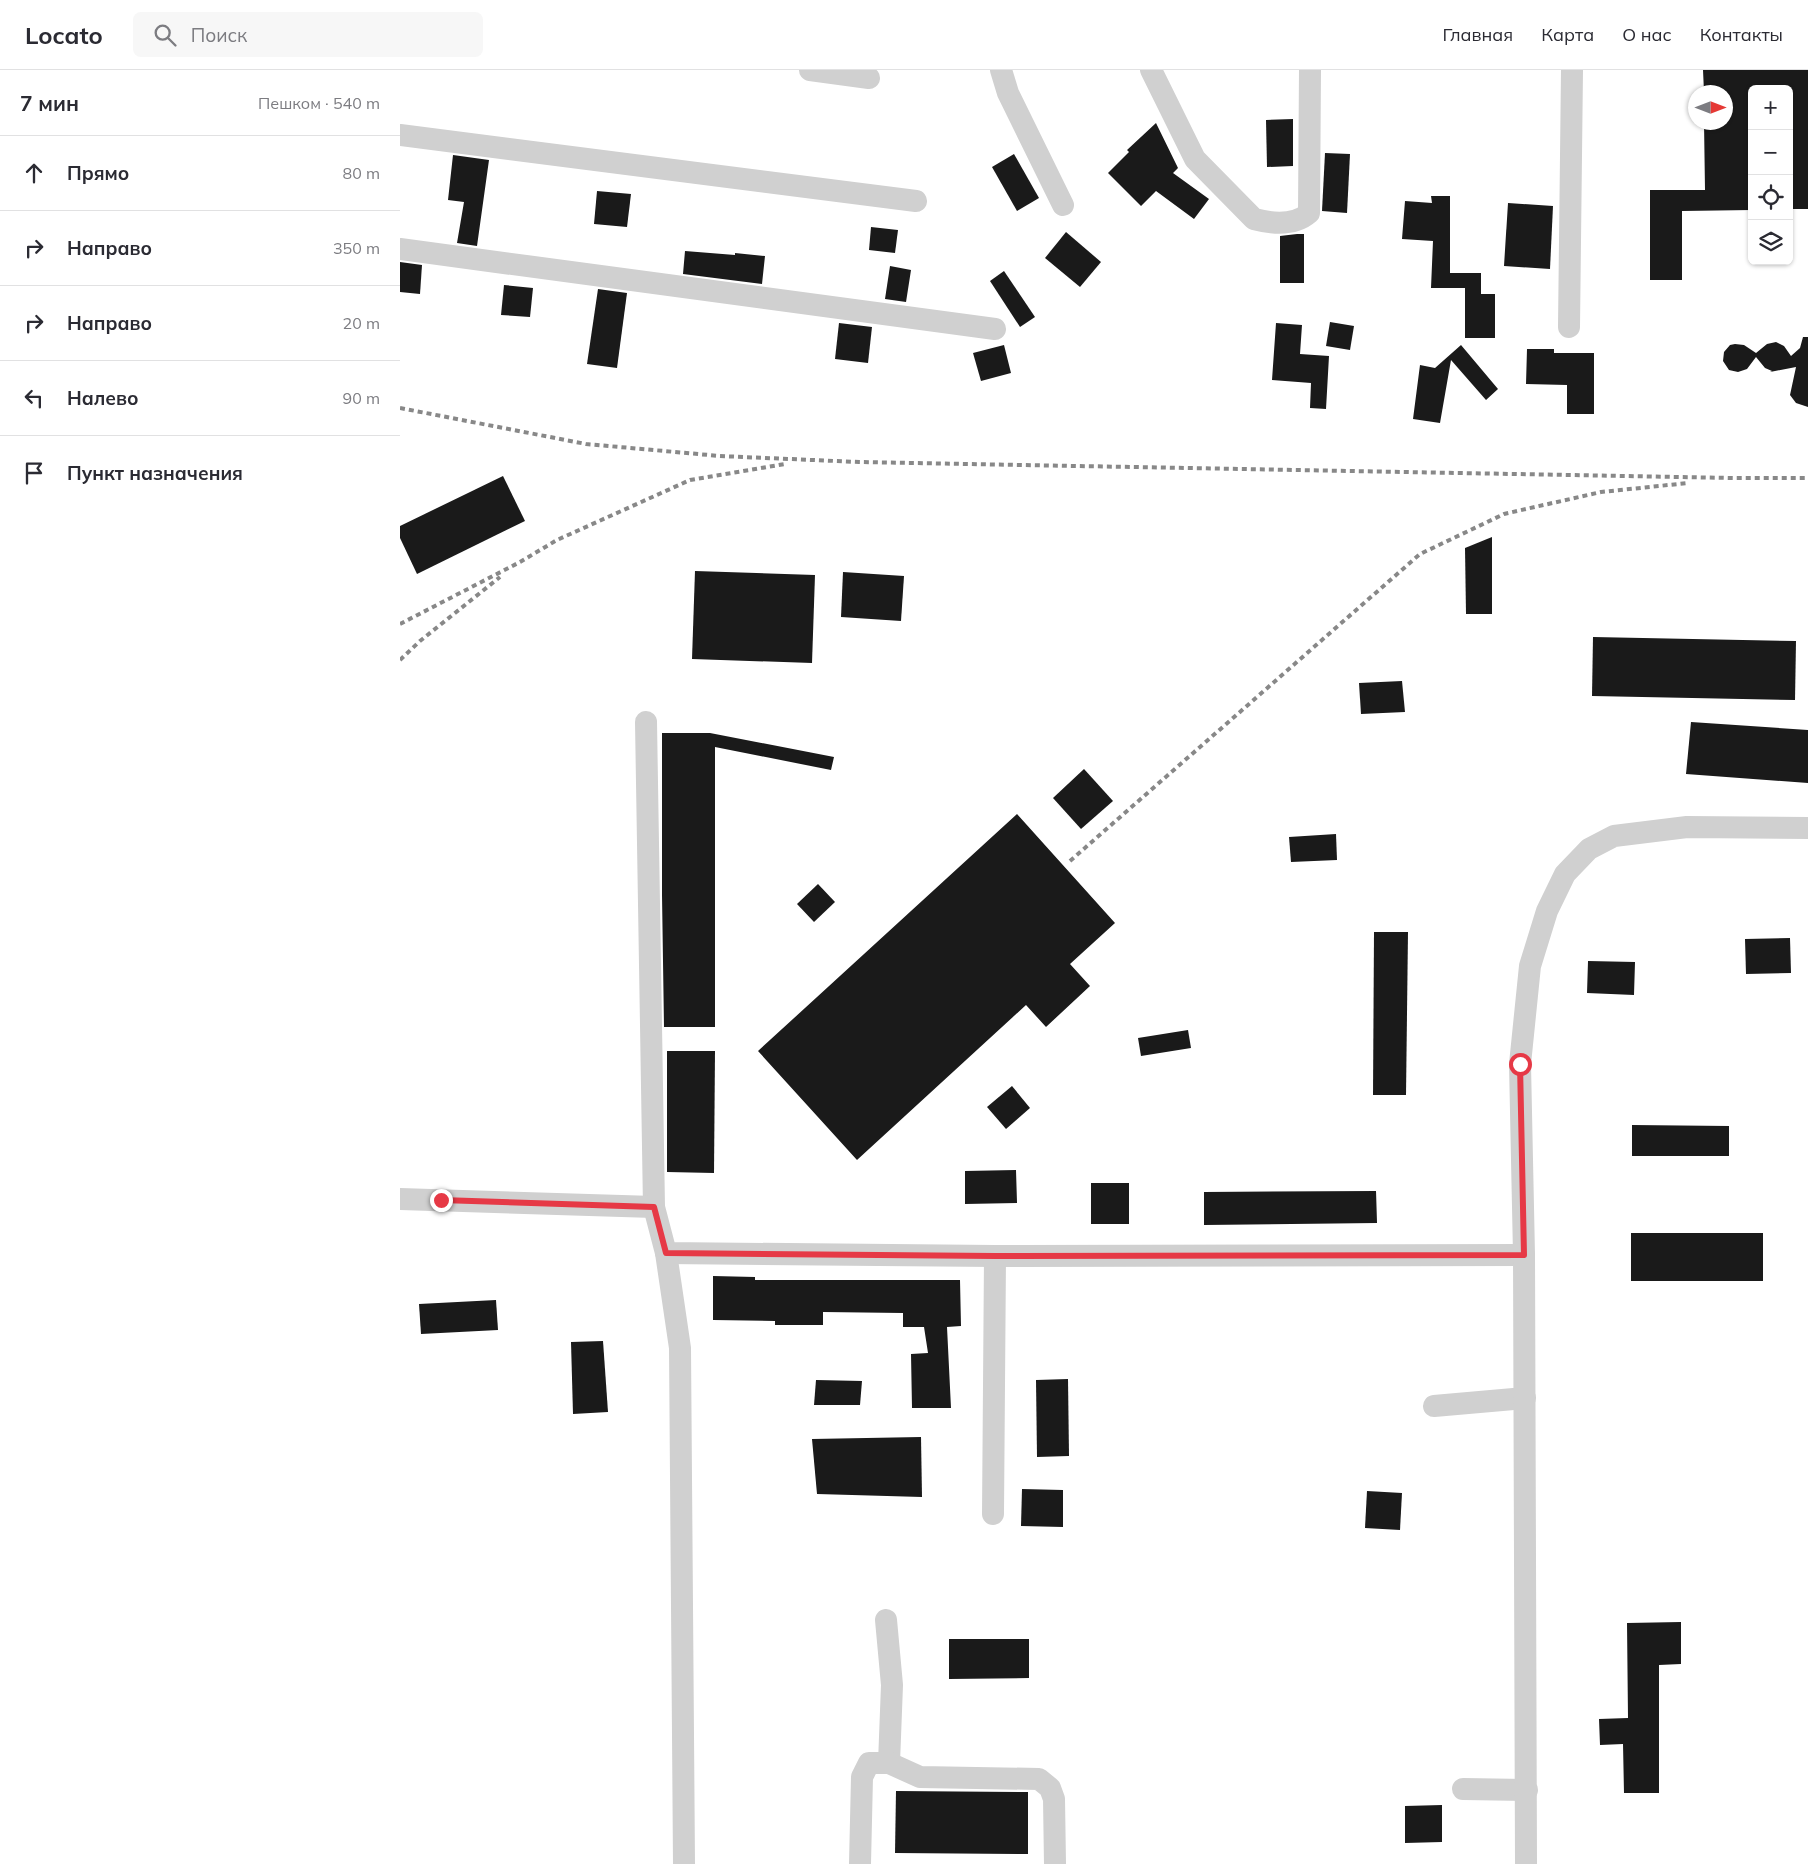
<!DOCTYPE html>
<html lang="ru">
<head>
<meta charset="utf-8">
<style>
  :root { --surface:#fff; --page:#f7f7f7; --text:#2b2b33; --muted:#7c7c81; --line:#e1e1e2 }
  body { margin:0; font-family:Mulish,sans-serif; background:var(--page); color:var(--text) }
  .controls { position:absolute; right:15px; top:15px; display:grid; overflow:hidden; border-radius:8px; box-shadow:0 1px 4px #0004 }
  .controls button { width:45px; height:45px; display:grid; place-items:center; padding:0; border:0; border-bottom:1px solid var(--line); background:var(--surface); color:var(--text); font:25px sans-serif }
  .compass { position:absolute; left:1288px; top:15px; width:45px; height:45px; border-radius:50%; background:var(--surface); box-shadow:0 1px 4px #0004; rotate:90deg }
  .stop { position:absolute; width:15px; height:15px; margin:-11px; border:4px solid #e63946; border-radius:50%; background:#fff }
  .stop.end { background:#e63946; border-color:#fff; box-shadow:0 1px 5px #0008 }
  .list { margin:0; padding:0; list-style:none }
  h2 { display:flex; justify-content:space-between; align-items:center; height:65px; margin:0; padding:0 20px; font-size:21px }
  h2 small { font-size:16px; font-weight:400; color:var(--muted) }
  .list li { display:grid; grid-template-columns:32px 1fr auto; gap:15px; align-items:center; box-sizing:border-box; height:75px; padding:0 20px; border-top:1px solid var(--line) }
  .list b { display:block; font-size:19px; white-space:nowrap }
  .list em { font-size:16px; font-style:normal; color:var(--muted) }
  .icon { flex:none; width:28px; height:28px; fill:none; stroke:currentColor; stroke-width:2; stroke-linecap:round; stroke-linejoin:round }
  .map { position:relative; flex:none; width:1408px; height:1794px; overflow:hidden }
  header { display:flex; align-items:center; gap:30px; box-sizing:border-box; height:70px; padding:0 25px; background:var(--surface); border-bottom:1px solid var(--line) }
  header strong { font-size:24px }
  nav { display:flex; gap:28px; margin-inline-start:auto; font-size:18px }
  .search { width:350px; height:45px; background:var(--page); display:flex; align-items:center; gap:12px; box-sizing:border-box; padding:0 18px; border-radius:8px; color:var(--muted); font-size:19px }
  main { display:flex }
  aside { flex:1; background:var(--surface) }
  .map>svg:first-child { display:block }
</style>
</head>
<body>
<header>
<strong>Locato</strong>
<div class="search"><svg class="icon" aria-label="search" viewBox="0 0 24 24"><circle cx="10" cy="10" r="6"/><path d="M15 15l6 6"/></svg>Поиск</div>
<nav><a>Главная</a><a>Карта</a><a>О нас</a><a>Контакты</a></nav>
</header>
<main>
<aside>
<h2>7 мин<small>Пешком · 540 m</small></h2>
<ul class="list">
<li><svg class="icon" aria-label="ahead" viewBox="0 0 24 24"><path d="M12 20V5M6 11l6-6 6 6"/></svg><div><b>Прямо</b></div><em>80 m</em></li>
<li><svg class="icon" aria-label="right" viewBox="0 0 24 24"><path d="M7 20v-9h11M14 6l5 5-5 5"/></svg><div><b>Направо</b></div><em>350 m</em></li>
<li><svg class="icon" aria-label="right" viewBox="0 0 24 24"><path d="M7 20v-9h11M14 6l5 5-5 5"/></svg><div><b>Направо</b></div><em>20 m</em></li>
<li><svg class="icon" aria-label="left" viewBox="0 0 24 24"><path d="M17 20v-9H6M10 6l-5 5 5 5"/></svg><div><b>Налево</b></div><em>90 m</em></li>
<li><svg class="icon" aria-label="arrive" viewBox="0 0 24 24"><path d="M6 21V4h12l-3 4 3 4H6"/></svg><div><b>Пункт назначения</b></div></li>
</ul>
</aside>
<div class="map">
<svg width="1408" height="1794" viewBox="0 0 1408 1794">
  <rect width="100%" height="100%" fill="#fff"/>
  <g fill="#1a1a1a">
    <polygon points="1303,0 1408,0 1408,139 1389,139 1389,19 1352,19 1352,140 1282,141 1282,210 1250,210 1250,120 1305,120 1304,52 1326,52 1326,22 1304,22"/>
    <polygon points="893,49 893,96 867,97 866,50"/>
    <polygon points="756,53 778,98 773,103 809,129 794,149 756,121 741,136 708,103 729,82 727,80"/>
    <polygon points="925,83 950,84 947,143 922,141"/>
    <polygon points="614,84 639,128 617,141 592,97"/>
    <polygon points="53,85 89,90 77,176 57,173 64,132 48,130"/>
    <polygon points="197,121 231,124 227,157 194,154"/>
    <polygon points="1031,126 1050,126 1050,203 1081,203 1081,224 1095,224 1095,268 1065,268 1065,218 1031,218 1033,171 1002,169 1005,131 1032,133"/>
    <polygon points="1108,133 1153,136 1150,199 1104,196"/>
    <polygon points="471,157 498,160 495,183 469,180"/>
    <polygon points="666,162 701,192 680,217 645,188"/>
    <polygon points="897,164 904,164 904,213 880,213 880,166"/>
    <polygon points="285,181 335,185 335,183 365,186 362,214 283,204"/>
    <polygon points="0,192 22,195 20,224 0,222"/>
    <polygon points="490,196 511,200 506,232 485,229"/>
    <polygon points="604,201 635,247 620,257 590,211"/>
    <polygon points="104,215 133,218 130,247 101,245"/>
    <polygon points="198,219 227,223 217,298 187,294"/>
    <polygon points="930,252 954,256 950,280 926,276"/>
    <polygon points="439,253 472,257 468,293 435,289"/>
    <polygon points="876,253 902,255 900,284 929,286 926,339 910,338 911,313 872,310"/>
    <polygon points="1403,267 1408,267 1408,337 1396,333 1390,325 1396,297 1370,302 1372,301 1365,298 1356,287 1347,299 1338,302 1329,300 1323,291 1324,282 1330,275 1335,274 1344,275 1356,283 1367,274 1376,272 1384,276 1391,286 1400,278"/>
    <polygon points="604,275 611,303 581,311 573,283"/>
    <polygon points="1061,275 1098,319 1086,330 1051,290 1040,353 1013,349 1020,295 1035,298"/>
    <polygon points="1127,279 1154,279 1154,283 1194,283 1194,344 1167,344 1167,315 1126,314"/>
    <polygon points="103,406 125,451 17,504 0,468 0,456"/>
    <polygon points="1092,467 1092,544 1066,544 1065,478"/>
    <polygon points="295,501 415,505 412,593 292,589"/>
    <polygon points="443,502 504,506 501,551 441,547"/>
    <polygon points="1193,567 1396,571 1395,630 1192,626"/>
    <polygon points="1002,611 1005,642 961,644 959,613"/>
    <polygon points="1291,652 1408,660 1408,713 1286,704"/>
    <polygon points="262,663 310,663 434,687 431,700 315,677 315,957 264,957 262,825"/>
    <polygon points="684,699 713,731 681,759 653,728"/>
    <polygon points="617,744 715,853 670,894 690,916 646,957 626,935 457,1090 358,981"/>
    <polygon points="936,764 937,790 891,792 889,767"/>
    <polygon points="418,814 435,832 414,852 397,834"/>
    <polygon points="974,862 1008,862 1006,1025 973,1025"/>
    <polygon points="1390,868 1391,903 1346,904 1345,869"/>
    <polygon points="1188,891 1235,892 1234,925 1187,923"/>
    <polygon points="788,960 791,978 741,986 738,968"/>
    <polygon points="267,981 315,981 314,1103 267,1102"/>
    <polygon points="612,1016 630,1038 606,1059 587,1037"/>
    <polygon points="1232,1055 1329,1056 1329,1086 1232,1086"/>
    <polygon points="616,1100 617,1133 565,1134 565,1101"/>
    <rect x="691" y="1113" width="38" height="41"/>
    <polygon points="976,1121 977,1153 804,1155 804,1122"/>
    <rect x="1231" y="1163" width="132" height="48"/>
    <polygon points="313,1206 355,1207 355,1210 560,1210 561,1256 547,1257 551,1338 512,1338 511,1284 528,1283 524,1257 503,1257 503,1243 423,1242 423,1255 375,1255 375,1251 313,1250"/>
    <polygon points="96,1230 98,1260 21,1264 19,1234"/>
    <polygon points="203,1271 208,1342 173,1344 171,1272"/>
    <polygon points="668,1309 669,1386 637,1387 636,1310"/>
    <polygon points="416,1310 462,1311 460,1335 414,1335"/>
    <polygon points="521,1367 522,1427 417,1424 412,1369"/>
    <polygon points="622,1419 663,1420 663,1457 621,1456"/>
    <polygon points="967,1421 1002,1423 1000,1460 965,1458"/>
    <polygon points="1281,1552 1281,1594 1259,1595 1259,1723 1224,1723 1223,1674 1200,1675 1199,1649 1228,1648 1227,1553"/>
    <polygon points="549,1569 629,1569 629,1608 549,1609"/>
    <polygon points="496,1721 628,1722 628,1784 495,1783"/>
    <polygon points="1042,1735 1042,1772 1005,1773 1005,1736"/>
  </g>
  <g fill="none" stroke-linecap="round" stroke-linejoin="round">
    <g stroke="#d0d0d0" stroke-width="22">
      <polyline points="410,0 469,8"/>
      <polyline points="601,0 608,23 663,135"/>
      <path d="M 751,0 L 795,89 L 854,149 C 873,154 894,156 909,143 L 910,0"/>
      <polyline points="0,65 516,131"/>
      <polyline points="0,179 595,259"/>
      <polyline points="1169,257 1172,0"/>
      <polyline points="246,652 254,1137 266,1183 595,1186 1124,1185"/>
      <polyline points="0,1129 254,1137"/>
      <polyline points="266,1183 280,1278 284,1794"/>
      <polyline points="1034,1336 1125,1328"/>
      <polyline points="593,1444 595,1186"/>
      <polyline points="486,1550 492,1615 489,1693"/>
      <polyline points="1063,1719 1127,1720"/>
      <polyline points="460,1794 462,1707 469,1693 489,1693 520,1707 639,1709 650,1718 654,1729 655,1794"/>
      <polyline points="1126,1794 1124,1185 1120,994 1130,896 1147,841 1165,804 1189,779 1214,766 1287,757 1408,758"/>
    </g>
    <g stroke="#888" stroke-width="4" stroke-dasharray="5 4" stroke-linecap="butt">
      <polyline points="0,338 186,374 320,386 459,392 1333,408 1408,408"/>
      <polyline points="0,554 120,492 157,470 290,410 385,394"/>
      <polyline points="0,590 20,571 100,507"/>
      <polyline points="670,791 1020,484 1104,444 1201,422 1288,413"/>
    </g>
  </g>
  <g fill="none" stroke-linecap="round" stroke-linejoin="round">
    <polyline stroke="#e63946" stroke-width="6" points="41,1130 254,1137 266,1183 595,1186 1124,1185 1120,994"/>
  </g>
</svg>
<div class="controls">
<button>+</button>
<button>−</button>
<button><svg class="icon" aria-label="locate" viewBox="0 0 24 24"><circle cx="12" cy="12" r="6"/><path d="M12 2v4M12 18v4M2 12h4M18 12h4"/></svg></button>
<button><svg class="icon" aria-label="layers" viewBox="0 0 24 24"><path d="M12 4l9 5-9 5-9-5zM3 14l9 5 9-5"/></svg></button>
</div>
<svg class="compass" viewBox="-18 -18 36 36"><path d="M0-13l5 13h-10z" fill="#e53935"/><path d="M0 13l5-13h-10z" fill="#7c7c81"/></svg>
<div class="stop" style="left:1120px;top:994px"></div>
<div class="stop end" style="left:41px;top:1130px"></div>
</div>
</main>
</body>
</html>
